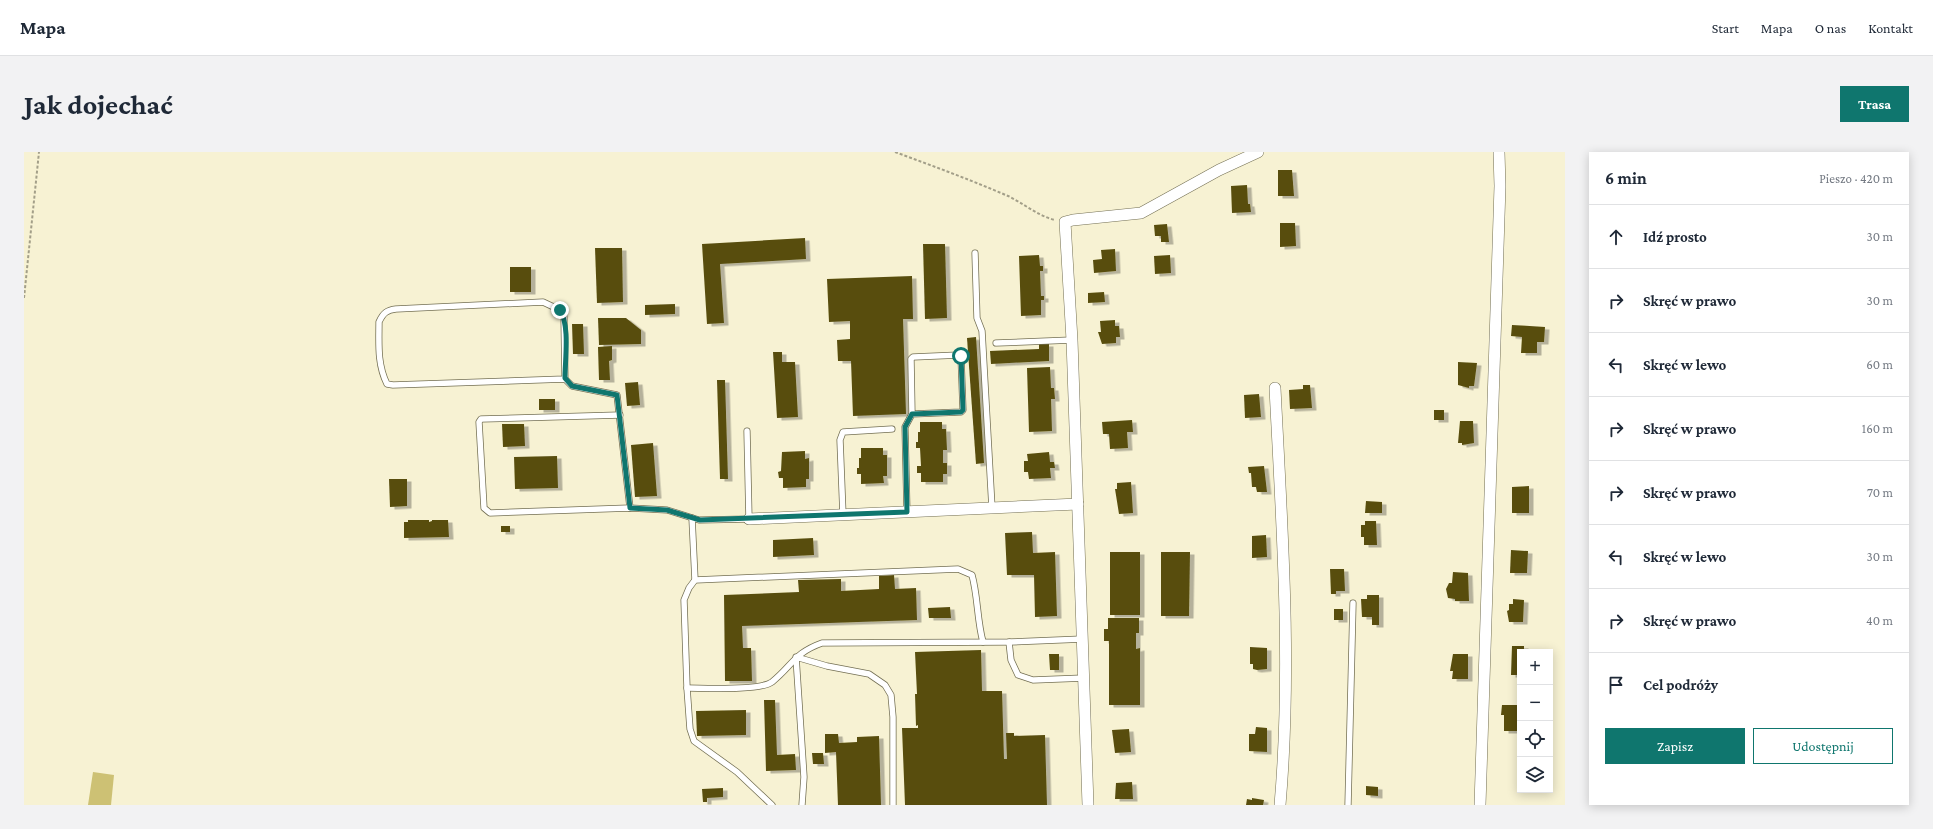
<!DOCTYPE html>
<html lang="pl">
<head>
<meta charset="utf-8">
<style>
  :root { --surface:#fff; --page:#f2f2f3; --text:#1f2937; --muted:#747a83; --line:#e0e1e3; --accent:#0f766e }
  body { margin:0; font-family:"Crimson Pro",serif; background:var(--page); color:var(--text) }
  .controls { position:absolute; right:12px; bottom:12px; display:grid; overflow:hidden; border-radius:0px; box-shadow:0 2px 10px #0003 }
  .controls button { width:36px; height:36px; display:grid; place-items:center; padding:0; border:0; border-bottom:1px solid var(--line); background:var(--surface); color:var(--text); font:20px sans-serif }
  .stop { position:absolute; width:12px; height:12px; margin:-9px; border:3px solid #0f766e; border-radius:50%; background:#fff }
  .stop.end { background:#0f766e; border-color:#fff; box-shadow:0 1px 4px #0008 }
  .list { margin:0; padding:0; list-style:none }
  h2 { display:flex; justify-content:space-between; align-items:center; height:52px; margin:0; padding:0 16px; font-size:17px }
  h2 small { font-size:13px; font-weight:400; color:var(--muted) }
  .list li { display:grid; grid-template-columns:26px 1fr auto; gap:12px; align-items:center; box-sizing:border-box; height:64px; padding:0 16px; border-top:1px solid var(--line) }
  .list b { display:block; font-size:15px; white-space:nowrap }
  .list em { font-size:13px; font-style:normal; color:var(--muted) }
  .actions { display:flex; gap:8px; padding:12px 16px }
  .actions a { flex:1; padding:9px 0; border:1px solid var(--accent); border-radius:0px; text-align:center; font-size:14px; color:var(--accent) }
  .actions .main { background:var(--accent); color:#fff }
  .icon { flex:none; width:22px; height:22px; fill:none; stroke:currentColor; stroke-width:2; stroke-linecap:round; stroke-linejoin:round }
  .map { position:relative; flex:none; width:1541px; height:653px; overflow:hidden; border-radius:0px }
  header { display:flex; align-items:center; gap:24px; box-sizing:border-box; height:56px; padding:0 20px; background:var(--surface); border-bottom:1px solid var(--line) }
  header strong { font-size:19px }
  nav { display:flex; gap:22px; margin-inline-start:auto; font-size:14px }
  .intro { display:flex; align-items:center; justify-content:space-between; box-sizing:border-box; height:96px; padding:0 24px }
  h1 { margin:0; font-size:28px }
  .button { padding:10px 18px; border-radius:0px; background:var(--accent); color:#fff; font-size:14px; font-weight:700 }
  main { display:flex; gap:24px; padding:0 24px }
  aside { flex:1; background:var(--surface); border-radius:0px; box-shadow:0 2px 10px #0003 }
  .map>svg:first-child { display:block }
</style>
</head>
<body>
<header>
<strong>Mapa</strong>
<nav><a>Start</a><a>Mapa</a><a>O nas</a><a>Kontakt</a></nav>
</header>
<div class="intro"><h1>Jak dojechać</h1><a class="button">Trasa</a></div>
<main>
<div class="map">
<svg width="1541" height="653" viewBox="0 0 1541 653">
  <defs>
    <filter id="shadow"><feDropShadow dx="4.5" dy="2.5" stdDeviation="0" flood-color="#0004"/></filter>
  </defs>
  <rect width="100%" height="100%" fill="#f7f2d3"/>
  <polygon fill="#cdc174" points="69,620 90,623 87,653 64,653"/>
  <g fill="#584e0d" filter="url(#shadow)">
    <polygon points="1254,18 1268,18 1270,44 1254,44"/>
    <polygon points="1223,33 1224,52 1226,52 1227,60 1208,61 1207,34"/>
    <polygon points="1256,71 1271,71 1272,94 1256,95"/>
    <polygon points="1143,72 1145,90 1137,90 1137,84 1131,84 1130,73"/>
    <polygon points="781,86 782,107 696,112 700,171 683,172 678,92"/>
    <polygon points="899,92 921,92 923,166 901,167"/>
    <polygon points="571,96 598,96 599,150 573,151"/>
    <polygon points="1091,97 1092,119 1070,121 1069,108 1078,107 1077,98"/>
    <polygon points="1015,103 1016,114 1019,114 1019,119 1016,119 1017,144 1020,144 1020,148 1017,148 1017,163 997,164 995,104"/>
    <polygon points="1146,103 1147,121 1131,122 1130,104"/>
    <rect x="486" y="115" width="21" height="25"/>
    <polygon points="888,124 889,167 879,167 882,262 829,264 827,209 814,209 813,188 826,187 826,169 805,170 803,127"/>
    <polygon points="1080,140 1081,150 1064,151 1064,141"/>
    <polygon points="651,152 651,162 621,163 621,153"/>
    <polygon points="574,166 602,166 617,178 617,192 575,193"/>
    <polygon points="1091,168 1091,174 1095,174 1096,185 1092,185 1092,191 1078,192 1074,180 1077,180 1076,169"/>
    <polygon points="548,172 559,172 560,202 549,202"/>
    <polygon points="1488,173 1521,175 1520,190 1513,190 1513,201 1497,201 1498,185 1487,184"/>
    <polygon points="952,185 960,311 952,312 943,186"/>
    <polygon points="1015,192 1025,192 1025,209 967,212 966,199 1015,197"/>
    <polygon points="588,194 588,208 585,209 586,228 575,228 574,195"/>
    <polygon points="749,200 758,200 758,210 771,210 774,265 753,266"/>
    <polygon points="1434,210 1453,211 1450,234 1445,234 1445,236 1434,233"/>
    <polygon points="1026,215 1027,236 1030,236 1031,247 1027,247 1028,279 1005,280 1003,216"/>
    <polygon points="693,228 701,228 704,327 696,327"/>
    <polygon points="614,230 616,253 603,254 601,231"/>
    <polygon points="1279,233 1286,233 1288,256 1266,257 1265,238 1279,237"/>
    <polygon points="1235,242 1237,265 1221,266 1220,243"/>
    <rect x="515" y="247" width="16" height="11"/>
    <rect x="1410" y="258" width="10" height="10"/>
    <polygon points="1108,268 1109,280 1103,280 1104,296 1086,297 1085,282 1079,282 1078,270"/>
    <polygon points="1436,269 1449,269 1450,291 1438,293 1438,291 1434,291"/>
    <polygon points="896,270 918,270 918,277 922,277 923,298 919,298 919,311 923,311 923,322 919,322 919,330 897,330 897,321 893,321 893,314 897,314 896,296 892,296 892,290 894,290 894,280 896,280"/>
    <polygon points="478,272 500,272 501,294 479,295"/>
    <polygon points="629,291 633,344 611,345 607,293"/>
    <polygon points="837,296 859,296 859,303 863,303 863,324 859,324 860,331 837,332 837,322 833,322 833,316 835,316 835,306 837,306"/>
    <polygon points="781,299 781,307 785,306 785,327 782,327 782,335 759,336 759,326 755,326 754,320 757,319 758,300"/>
    <polygon points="1025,300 1026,310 1030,310 1031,316 1026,316 1027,326 1005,327 1004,320 1000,320 1000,309 1004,309 1003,302"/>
    <polygon points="533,304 534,336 491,337 490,305"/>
    <polygon points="1240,314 1243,340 1233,340 1232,335 1228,335 1227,321 1225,321 1224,315"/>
    <polygon points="365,327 383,327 383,354 366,355"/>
    <polygon points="1107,330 1109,361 1095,362 1091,337 1093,337 1093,331"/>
    <polygon points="1505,334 1505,361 1488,361 1488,335"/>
    <polygon points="1342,349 1358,350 1358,361 1341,361"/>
    <polygon points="384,368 405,368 405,370 408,369 408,368 424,368 425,385 380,386 380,370 384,370"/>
    <polygon points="1341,369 1352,369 1353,393 1340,393 1340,385 1337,385 1337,373 1341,373"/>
    <rect x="477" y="374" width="9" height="6"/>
    <polygon points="1008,380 1009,401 1031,400 1033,464 1011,465 1010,423 983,423 981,381"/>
    <polygon points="1242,383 1243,405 1228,406 1228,384"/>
    <polygon points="789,386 790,403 749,405 749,388"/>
    <polygon points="1487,398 1504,399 1503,421 1486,421"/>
    <rect x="1086" y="400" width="30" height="63"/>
    <polygon points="1137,400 1166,400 1165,464 1137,464"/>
    <polygon points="1306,417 1320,417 1321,439 1312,439 1312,442 1307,442"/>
    <polygon points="1429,420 1444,421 1445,449 1431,449 1431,447 1424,446 1422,437 1425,431 1428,431"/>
    <polygon points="870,423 871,437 892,436 893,468 718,474 719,496 727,496 728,529 701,529 700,443 775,440 774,428 817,427 817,439 855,437 855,424"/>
    <polygon points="1343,443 1355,443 1355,473 1348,473 1348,465 1338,465 1337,447 1343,447"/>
    <polygon points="1489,447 1500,448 1499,470 1485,470 1483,459 1485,458 1485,452 1489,452"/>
    <polygon points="926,455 927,466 905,466 904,456"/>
    <rect x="1310" y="457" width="9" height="11"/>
    <polygon points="1084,466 1115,466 1115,481 1112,481 1112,497 1116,496 1116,553 1085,553 1085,489 1080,489 1080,477 1084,477"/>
    <polygon points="1488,494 1500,494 1500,500 1496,500 1496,523 1487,523"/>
    <polygon points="1226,495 1243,496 1243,517 1233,518 1229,517 1229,512 1226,512"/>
    <polygon points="957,498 958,539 978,539 980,607 983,607 982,581 990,581 990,584 1021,583 1023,653 881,653 878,576 894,576 894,573 892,574 891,542 893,542 891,500"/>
    <polygon points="1025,502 1035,502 1035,518 1026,518"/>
    <polygon points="1429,502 1444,502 1444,527 1428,527 1429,519 1426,519"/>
    <polygon points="740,548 751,548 753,603 771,602 772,618 742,619"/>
    <polygon points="1478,553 1496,553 1496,579 1480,579 1480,563 1477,563"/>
    <polygon points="722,558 722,583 673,584 672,559"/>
    <polygon points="1232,575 1243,576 1243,600 1225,599 1225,582 1231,582"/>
    <polygon points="1105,577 1107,600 1091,601 1088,578"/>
    <polygon points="801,582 814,582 815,591 833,590 833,585 855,584 857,653 814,653 812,600 801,601"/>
    <polygon points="788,601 799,601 800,612 789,612"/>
    <polygon points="1108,630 1109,647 1091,647 1092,631"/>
    <polygon points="1342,634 1354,635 1354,644 1342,643"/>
    <polygon points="699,636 699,645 683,646 683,650 679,650 678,637"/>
    <polygon points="1228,646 1240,648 1239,653 1222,653 1223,647 1228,648"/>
  </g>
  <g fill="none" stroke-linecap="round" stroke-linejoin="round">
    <g stroke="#736f53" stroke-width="7">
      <g id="service">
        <polyline points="951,101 953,166 958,179 968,356"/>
        <polyline points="972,191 1048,188"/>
        <path d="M 541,227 L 540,165 L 536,158 L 519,150 L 372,157 C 363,158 359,161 355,170 C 355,191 353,212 363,232 L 369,233 L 541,227 L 548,234 L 593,243 L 606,356"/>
        <polyline points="596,263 457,267 455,270 460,356 466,361 606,356 643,358 675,368 725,367 723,279"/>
        <polyline points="883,360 881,275 888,262 937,260 939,258 937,205 935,203 889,205 887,207 888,262"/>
        <polyline points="819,363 816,288 819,280 868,277"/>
        <polyline points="668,366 671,428"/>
        <polyline points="985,490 987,508 994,523 1009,528 1060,526"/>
        <path d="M 663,536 C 680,536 736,539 748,530 C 769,513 770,501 798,491 L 985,490 L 1059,487"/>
        <path d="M 748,653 L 713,620 L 670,589 L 666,577 L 663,536 L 660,448 L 665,436 L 671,428 L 934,417 L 948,423 C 954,445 953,468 959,490"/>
        <polyline points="778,653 780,625 772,505 803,514 845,522 861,533 867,543 869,565 869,653"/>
        <polyline points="1324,653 1329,451"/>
      </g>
    </g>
    <g stroke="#736f53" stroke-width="12">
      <g id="minor">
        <path d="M 1251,236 C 1258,375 1268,515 1256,653"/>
        <polyline points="725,367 1054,352"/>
        <polyline points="1064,653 1048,188 1041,70 1049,68 1117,61 1195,18 1234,0"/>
        <polyline points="1456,653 1476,34 1475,0"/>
      </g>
    </g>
    <g stroke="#a39f89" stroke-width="2" stroke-dasharray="3 2" stroke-linecap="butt">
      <path d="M 871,0 C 909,14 947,28 984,44 C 999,51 1014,64 1031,68"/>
      <polyline points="0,146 15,0"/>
    </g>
    <use href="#service" stroke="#fff" stroke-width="5.5"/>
    <use href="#minor" stroke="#fff" stroke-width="11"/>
  </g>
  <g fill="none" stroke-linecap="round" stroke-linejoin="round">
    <path stroke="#0f766e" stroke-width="5" d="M 536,158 C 546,174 541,207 541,226 L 548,234 L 593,243 L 606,356 L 643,358 L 676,368 L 883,360 L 881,275 L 888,262 L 937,260 L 939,258 L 937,204"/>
  </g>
</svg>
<div class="controls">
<button>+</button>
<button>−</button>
<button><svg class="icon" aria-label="locate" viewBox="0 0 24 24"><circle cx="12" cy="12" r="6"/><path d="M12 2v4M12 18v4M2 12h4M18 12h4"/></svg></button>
<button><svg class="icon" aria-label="layers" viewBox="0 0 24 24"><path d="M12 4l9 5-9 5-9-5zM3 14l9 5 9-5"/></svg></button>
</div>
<div class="stop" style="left:937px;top:204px"></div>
<div class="stop end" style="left:536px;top:158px"></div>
</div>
<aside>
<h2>6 min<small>Pieszo · 420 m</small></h2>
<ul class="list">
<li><svg class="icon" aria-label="ahead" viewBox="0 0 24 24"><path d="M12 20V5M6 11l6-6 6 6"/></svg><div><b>Idź prosto</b></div><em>30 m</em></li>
<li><svg class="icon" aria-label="right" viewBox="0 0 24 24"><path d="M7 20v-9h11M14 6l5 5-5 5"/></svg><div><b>Skręć w prawo</b></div><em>30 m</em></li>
<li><svg class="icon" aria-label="left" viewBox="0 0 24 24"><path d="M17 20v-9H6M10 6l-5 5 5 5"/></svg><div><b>Skręć w lewo</b></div><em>60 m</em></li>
<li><svg class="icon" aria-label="right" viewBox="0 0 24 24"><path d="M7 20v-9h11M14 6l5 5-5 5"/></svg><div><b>Skręć w prawo</b></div><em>160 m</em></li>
<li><svg class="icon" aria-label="right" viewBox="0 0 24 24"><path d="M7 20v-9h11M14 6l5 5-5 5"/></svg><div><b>Skręć w prawo</b></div><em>70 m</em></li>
<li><svg class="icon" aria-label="left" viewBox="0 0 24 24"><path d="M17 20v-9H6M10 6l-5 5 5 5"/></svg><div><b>Skręć w lewo</b></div><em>30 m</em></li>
<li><svg class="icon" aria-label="right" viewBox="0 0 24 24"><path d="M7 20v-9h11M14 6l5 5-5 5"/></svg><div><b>Skręć w prawo</b></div><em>40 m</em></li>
<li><svg class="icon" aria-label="arrive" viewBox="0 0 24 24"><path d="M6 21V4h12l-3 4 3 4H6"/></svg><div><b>Cel podróży</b></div></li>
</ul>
<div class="actions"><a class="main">Zapisz</a><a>Udostępnij</a></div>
</aside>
</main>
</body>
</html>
